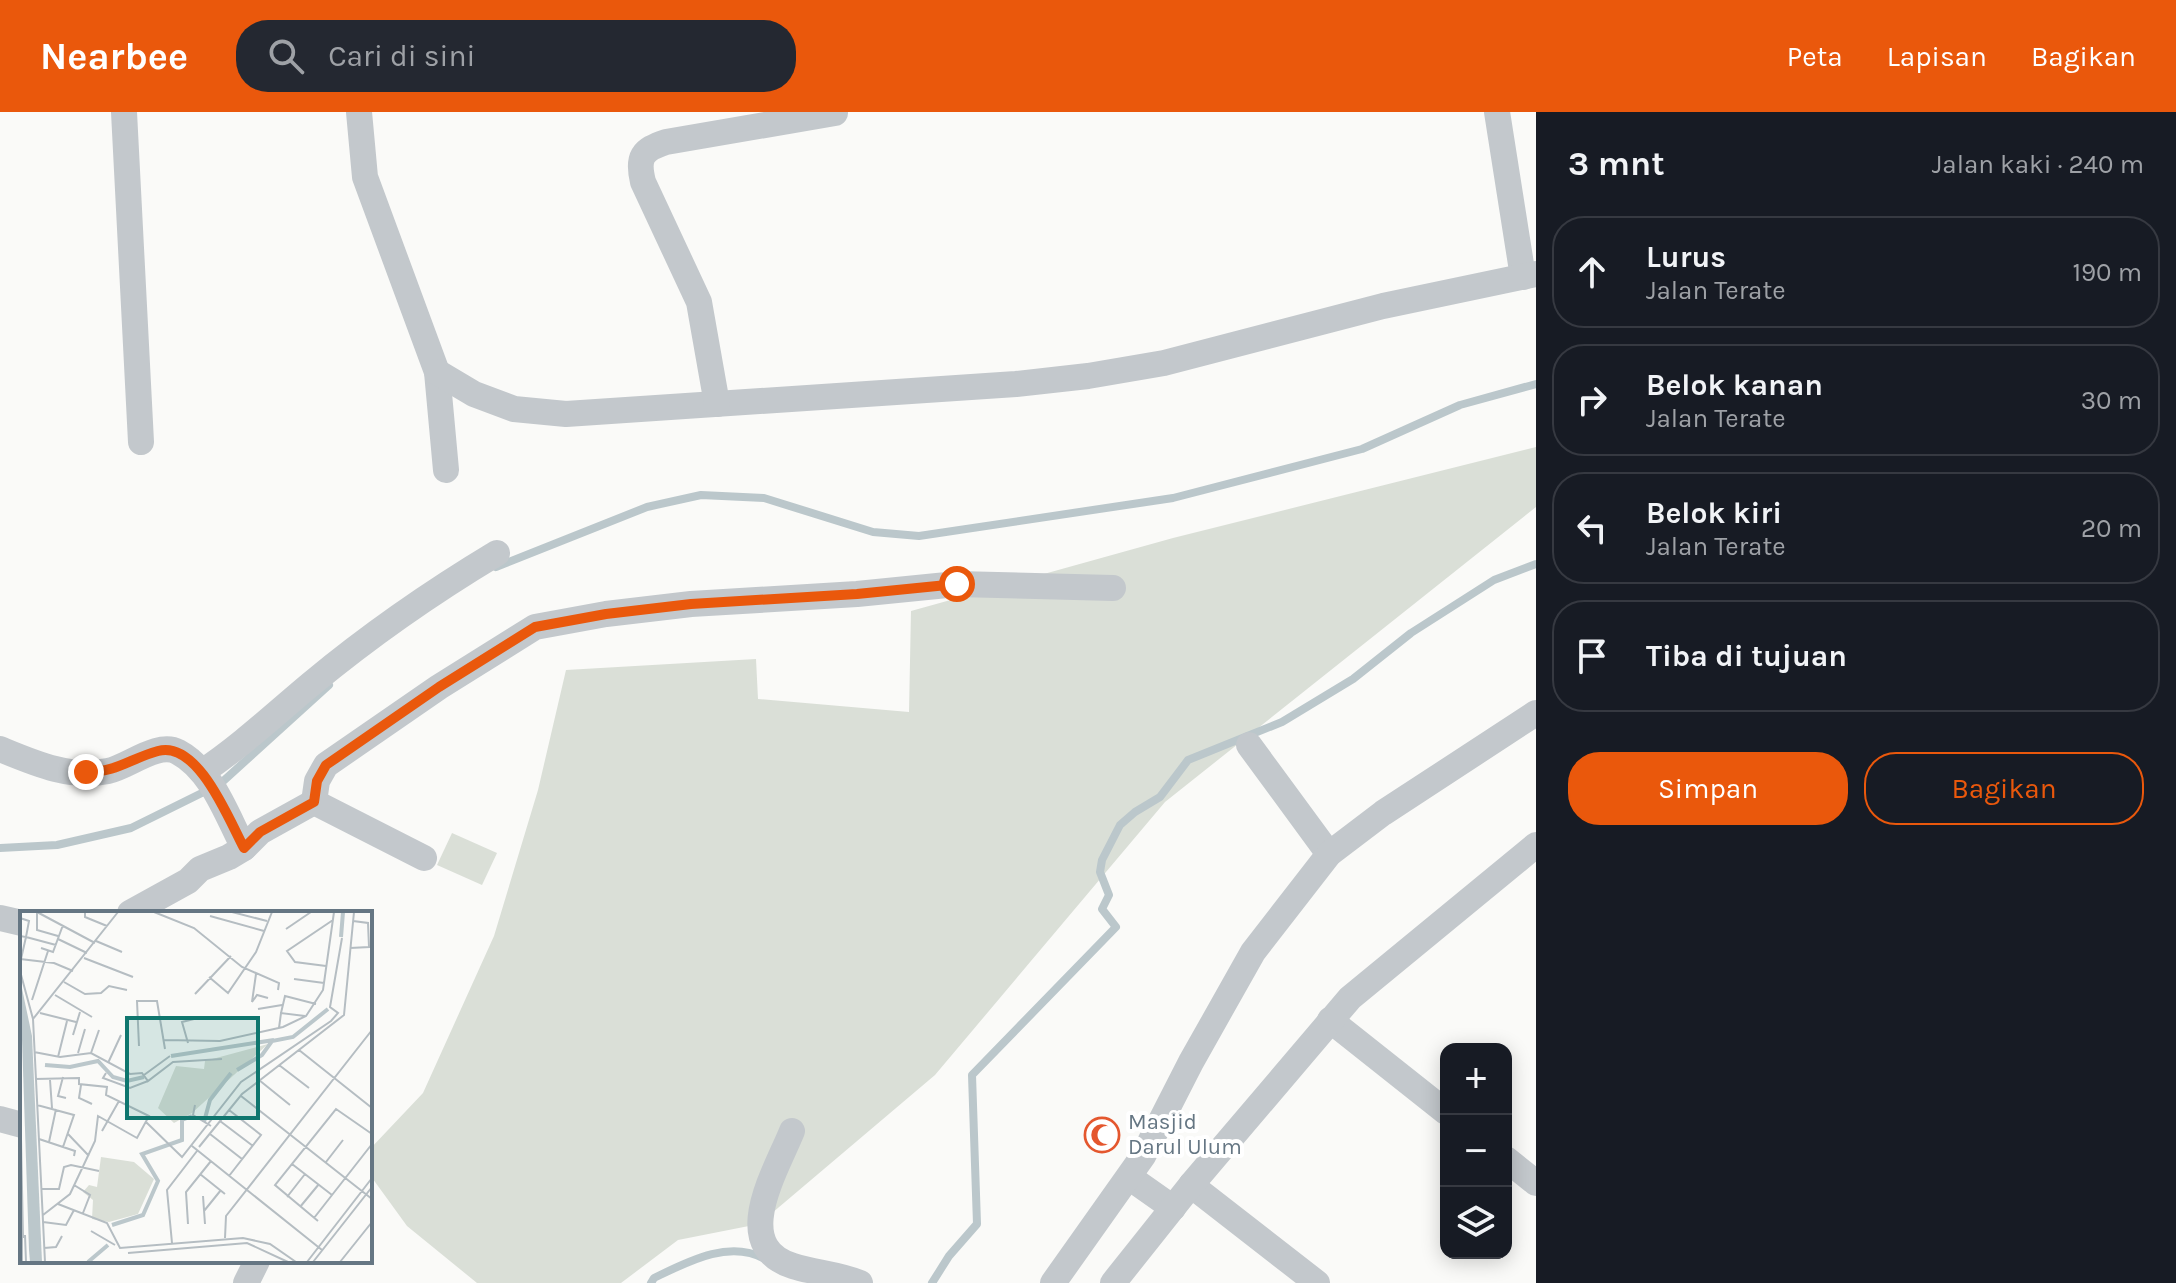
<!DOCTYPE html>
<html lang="id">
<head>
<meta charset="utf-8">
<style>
  :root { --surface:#171b24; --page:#242831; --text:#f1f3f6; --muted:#9ea1a6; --line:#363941; --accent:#ea580c }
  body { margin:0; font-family:Karla,sans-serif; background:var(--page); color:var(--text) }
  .controls { position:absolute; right:24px; bottom:24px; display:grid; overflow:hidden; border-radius:16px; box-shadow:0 4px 20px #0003 }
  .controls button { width:72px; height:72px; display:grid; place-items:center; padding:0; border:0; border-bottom:2px solid var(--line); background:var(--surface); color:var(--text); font:40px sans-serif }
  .stop { position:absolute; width:24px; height:24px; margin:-18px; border:6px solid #ea580c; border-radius:50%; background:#fff }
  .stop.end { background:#ea580c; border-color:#fff; box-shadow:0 2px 8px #0008 }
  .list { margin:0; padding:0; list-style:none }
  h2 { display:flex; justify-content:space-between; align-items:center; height:104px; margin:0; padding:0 32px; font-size:34px }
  h2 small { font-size:26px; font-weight:400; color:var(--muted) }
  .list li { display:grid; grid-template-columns:52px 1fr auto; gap:24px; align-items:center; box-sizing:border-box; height:112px; margin:0 16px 16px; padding:0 16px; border:2px solid var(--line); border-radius:32px }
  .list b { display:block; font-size:30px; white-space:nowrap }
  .list p { margin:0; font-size:26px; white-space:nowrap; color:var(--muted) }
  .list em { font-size:26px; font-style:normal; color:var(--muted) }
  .actions { display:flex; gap:16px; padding:24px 32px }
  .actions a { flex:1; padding:18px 0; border:2px solid var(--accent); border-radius:32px; text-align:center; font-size:28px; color:var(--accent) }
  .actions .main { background:var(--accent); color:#fff }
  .icon { flex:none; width:44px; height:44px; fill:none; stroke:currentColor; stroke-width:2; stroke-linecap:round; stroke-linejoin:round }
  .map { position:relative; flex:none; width:1536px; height:1171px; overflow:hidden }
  header { display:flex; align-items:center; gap:48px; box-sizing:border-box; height:112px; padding:0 40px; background:var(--accent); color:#fff }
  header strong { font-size:38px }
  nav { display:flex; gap:44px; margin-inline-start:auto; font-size:28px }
  .search { width:560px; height:72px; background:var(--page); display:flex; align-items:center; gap:20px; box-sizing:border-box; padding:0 28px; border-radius:32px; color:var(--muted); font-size:30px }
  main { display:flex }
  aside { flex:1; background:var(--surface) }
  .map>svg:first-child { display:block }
</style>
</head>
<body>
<header>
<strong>Nearbee</strong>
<div class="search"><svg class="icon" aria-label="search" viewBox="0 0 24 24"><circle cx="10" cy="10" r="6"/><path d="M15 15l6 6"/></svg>Cari di sini</div>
<nav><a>Peta</a><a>Lapisan</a><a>Bagikan</a></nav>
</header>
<main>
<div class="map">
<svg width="1536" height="1171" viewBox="0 0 1536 1171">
  <rect width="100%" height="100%" fill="#fafaf8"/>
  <g fill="#dadfd7">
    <polygon points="1536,335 1536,395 1165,690 935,963 759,1112 678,1128 621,1171 477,1171 407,1114 370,1063 370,1037 423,981 494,824 538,678 566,558 756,547 758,587 909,600 911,499 1173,426"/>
    <polygon points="452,721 497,741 482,773 437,753"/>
  </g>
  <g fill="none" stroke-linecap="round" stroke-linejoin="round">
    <g stroke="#bbc7cb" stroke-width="8">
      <polyline points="496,455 647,395 701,383 764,386 873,420 919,424 1173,386 1362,337 1460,293 1536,272"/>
      <polyline points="0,736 57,733 131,716 220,672 329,573"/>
      <path d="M 651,1171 L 654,1166 C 687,1150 729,1127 765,1147"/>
      <polyline points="932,1171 949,1144 977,1112 972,963 1116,815 1102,797 1109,783 1100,760 1102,748 1120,713 1135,700 1160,685 1188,648 1282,610 1353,567 1411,521 1494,468 1536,452"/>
    </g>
    <g stroke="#c3c8cc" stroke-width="26">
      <polyline points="124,0 141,330"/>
      <polyline points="359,0 365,65 437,260 446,358"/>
      <polyline points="1497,0 1523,165"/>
      <polyline points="437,260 474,282 514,297 566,302 1016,272 1088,264 1164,251 1383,194 1536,162"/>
      <path d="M 717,292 L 699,190 L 643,70 C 637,45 642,38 666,30 L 835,1"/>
      <polyline points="1249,633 1329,742"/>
      <path d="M 0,637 C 34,651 70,667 108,659 C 128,655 158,629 178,640 C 212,658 227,704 244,736 L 260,720 L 314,690"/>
      <path d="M 202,660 C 241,634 275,602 311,572 C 370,523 432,480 497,441"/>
      <polyline points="314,690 317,669 326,653 439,575 535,515 606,502 691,492 857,482 957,472 1113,476"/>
      <polyline points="314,690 424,746"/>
      <polyline points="130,801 188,769 200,757 229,745 244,736"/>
      <polyline points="0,806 22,811"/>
      <polyline points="1330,908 1446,1000"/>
      <polyline points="0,1007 22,1013"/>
      <path d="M 792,1019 C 776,1059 729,1134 793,1154 C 815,1161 839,1162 860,1171"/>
      <polyline points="1506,1047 1536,1071"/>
      <polyline points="1129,1065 1173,1096"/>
      <polyline points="1191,1073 1317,1171"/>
      <polyline points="246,1171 257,1149"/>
      <polyline points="1053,1171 1143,1044 1191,950 1253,840 1329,742 1383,701 1536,601"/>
      <polyline points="1113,1171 1191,1073 1350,886 1536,733"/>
    </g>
  </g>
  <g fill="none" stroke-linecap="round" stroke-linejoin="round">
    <path stroke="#ea580c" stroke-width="10" d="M 86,660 C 118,660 129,647 158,639 C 198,628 229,708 244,736 L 260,720 L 314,690 L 317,669 L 326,653 L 439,575 L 535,515 L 606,502 L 691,492 L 857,482 L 957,472"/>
  </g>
  <defs>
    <g id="mosque-ring" transform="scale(1.8)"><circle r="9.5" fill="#fff" stroke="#e4572e" stroke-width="1.5"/><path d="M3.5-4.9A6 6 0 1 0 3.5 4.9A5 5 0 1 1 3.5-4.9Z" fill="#e4572e"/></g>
  </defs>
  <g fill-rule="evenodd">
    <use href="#mosque-ring" x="1102" y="1023"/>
  </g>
  <g text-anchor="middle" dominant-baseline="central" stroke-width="8" stroke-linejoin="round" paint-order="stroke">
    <g font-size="22" fill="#657683" stroke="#fff" text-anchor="start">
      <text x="1128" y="1010">Masjid<tspan x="1128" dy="25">Darul Ulum</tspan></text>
    </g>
  </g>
  <g transform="translate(20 799)">
    <rect width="352" height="352" fill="#fafaf8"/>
    <path d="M 248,133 L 172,202 L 154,212 L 138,197 L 156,155 L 184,158 L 185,150 ZM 81,246 L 114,251 L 134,268 L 118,303 L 89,311 L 72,308 L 73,289 L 63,281 L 69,274 L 77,276 Z" fill="#dadfd7"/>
    <path d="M 0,68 L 12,125 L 22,351 L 10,351 L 9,339 Z" fill="#bbc7cb"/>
    <path fill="none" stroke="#bbc7cb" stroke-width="4" d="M 321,26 L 323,1M 151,145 L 254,129M 25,154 L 50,156 L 78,150 L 93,166 L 107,170 L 124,166M 217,159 L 242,144 L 252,130 L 273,126 L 308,98M 184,211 L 190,189 L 211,162M 92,314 L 123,304 L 138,270 L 122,243 L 162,229 L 162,209 L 172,205M 68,351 L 88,334"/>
    <path fill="none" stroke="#b5bdc2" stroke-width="2" d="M 17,1 L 75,32M 17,1 L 17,19 L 38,25M 65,1 L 65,6 L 87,15M 134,1 L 174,17 L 222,56 L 259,72 L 258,79M 212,1 L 247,10M 190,5 L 244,20M 0,7 L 9,10 L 6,26 L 36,34M 266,18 L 291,1M 0,25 L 6,26 L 1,48M 38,28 L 67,42M 76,30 L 102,41M 21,37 L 33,41 L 43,14M 330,37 L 349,36 L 348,12 L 333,10M 64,47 L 113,66M 0,48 L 34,52 L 53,60M 306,55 L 275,51 L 267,40 L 313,9M 0,60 L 13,108 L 25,351M 236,63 L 232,91 L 237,84 L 248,87M 189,66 L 208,82 L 236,41 L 252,1M 274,68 L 304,72M 44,71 L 65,83 L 81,82 L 89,75 L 107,79M 175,83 L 211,45M 35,84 L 72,106M 12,89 L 28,40M 238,98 L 262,94M 20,102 L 56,111M 261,102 L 265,85 L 296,93M 13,108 L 98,1M 259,117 L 261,102 L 285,105M 53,124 L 60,101M 144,129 L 200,130 L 263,116 L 286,105 L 303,79 L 314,1M 168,132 L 162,111 L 178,107M 119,135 L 117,90 L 137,90 L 145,138M 279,139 L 352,197M 14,141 L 40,146 L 71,142 L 110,163 L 122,162 L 128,170 L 153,151 L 202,148M 58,142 L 65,118M 71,142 L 79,119M 38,146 L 47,110M 88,152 L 101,124M 259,154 L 289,177M 86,162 L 83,167 L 110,177 L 128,170M 124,164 L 150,145M 43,166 L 38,185 L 46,187M 15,168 L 59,167 L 59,173 L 87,176 L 86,184 L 129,205 L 117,227 L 78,205 L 75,230 L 50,283 L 23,304M 30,169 L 32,197M 239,169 L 270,194M 61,174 L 59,187 L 72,193M 0,177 L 3,327M 221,185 L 352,288M 17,194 L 54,204 L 43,236M 175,194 L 173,204 L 191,215M 209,199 L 241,224 L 209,265M 200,210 L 233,235M 126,211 L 162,246 L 221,171 L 311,110 L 318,102 L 310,96 L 322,27M 82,220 L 99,190M 48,223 L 69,245M 190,223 L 222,248M 19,228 L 55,240 L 54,245M 29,231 L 36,198M 172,235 L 302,339M 179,236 L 222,183 L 324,104 L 334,1M 306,251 L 323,229M 272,253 L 312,284M 180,263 L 205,283M 54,274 L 70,284 L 63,302M 22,278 L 39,278 L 44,256 L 51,254 L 79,260M 183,285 L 185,313M 267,286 L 285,263M 38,293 L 87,312 L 100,337 L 223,327 L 250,333 L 276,351M 280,296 L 299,273M 184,300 L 201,279M 294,307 L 352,233M 298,310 L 255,274 L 316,198 L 352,223M 23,311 L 46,314 L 54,299M 168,313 L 166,281 L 191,250M 71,320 L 95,334M 5,324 L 6,351M 205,327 L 206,305 L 352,119M 152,332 L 147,279 L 177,240M 24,337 L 36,336 L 42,325M 108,342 L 227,332 L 268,351M 2,351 L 2,325M 287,351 L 352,267M 293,351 L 352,276M 320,351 L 352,311"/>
    <path fill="#0f766e" fill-opacity="0.15" stroke="#0f766e" stroke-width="4" d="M 107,107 L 238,107 L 238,207 L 107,207 Z"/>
    <rect width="352" height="352" fill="none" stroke="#657683" stroke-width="4"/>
  </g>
</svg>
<div class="controls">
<button>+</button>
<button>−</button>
<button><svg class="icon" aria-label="layers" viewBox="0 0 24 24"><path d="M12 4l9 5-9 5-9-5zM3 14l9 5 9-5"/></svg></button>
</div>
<div class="stop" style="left:957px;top:472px"></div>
<div class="stop end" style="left:86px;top:660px"></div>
</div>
<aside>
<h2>3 mnt<small>Jalan kaki · 240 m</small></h2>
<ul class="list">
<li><svg class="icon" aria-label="ahead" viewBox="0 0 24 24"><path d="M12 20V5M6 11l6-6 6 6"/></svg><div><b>Lurus</b><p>Jalan Terate</p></div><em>190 m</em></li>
<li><svg class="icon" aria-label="right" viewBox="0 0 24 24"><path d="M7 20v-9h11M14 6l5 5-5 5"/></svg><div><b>Belok kanan</b><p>Jalan Terate</p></div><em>30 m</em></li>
<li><svg class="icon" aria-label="left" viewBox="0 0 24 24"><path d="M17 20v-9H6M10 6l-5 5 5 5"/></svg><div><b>Belok kiri</b><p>Jalan Terate</p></div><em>20 m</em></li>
<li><svg class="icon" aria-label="arrive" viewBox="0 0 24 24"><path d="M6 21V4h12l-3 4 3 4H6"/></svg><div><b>Tiba di tujuan</b></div></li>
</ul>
<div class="actions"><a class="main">Simpan</a><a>Bagikan</a></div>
</aside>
</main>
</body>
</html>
